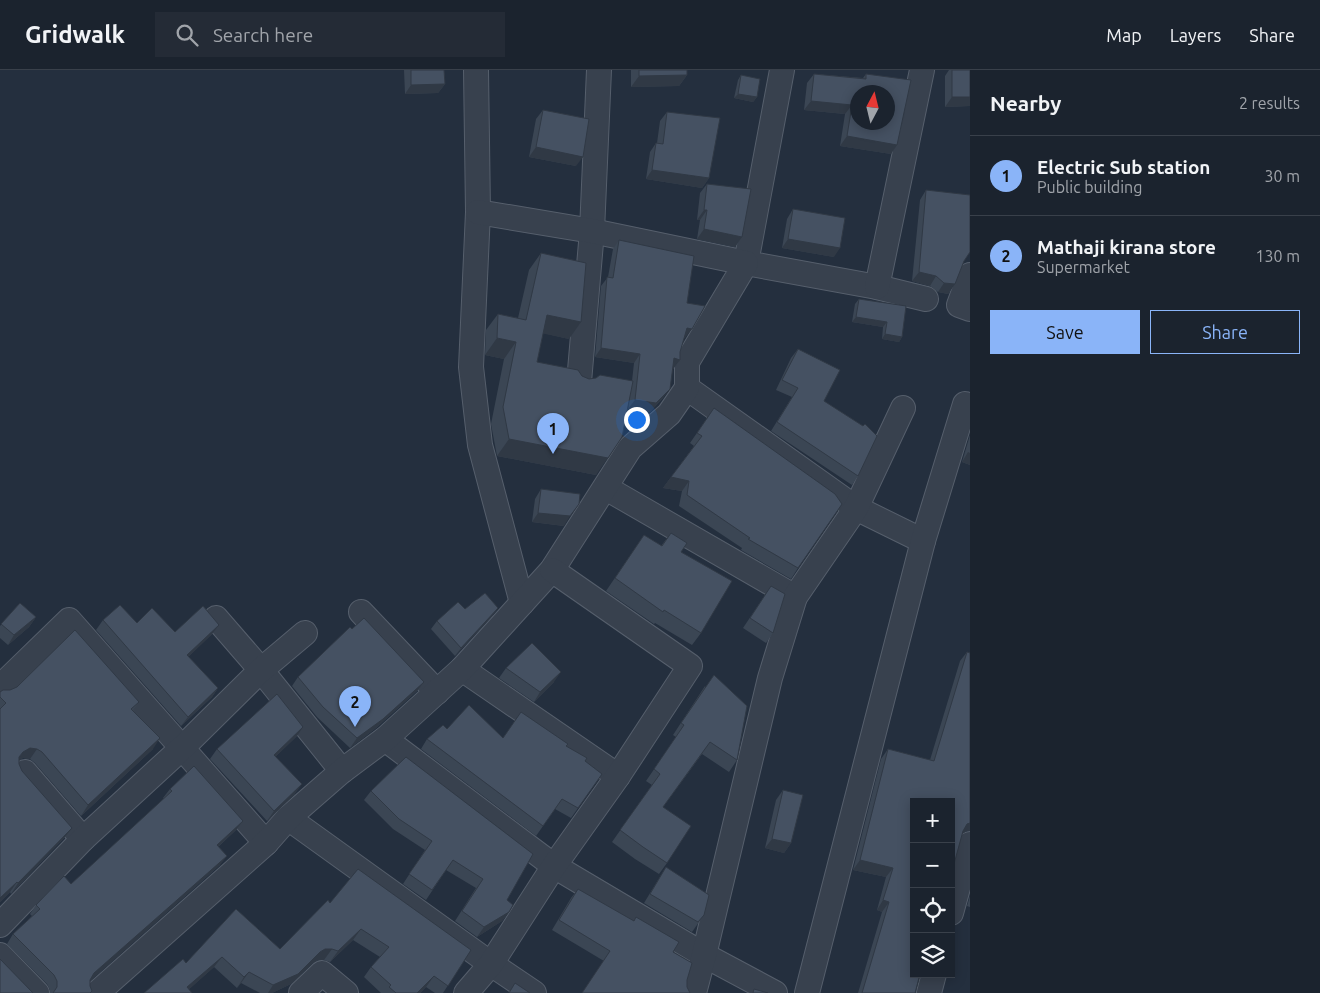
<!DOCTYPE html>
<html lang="en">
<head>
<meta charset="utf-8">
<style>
  :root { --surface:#1b232e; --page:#242b36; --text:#f1f3f6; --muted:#a0a4aa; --line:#39404a; --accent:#8ab4f8 }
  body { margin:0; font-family:Ubuntu,sans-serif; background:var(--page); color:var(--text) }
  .controls { position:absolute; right:15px; bottom:15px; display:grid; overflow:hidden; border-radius:0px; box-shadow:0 2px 12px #0003 }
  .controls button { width:45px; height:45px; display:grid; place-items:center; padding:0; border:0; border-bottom:1px solid var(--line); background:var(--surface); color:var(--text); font:25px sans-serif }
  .compass { position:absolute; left:850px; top:15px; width:45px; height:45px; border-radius:50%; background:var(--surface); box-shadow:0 2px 12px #0003; rotate:7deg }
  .you { position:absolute; left:636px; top:349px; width:18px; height:18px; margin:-12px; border:4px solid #fff; border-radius:50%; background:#1a73e8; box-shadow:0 0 0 8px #1a73e833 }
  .badge { display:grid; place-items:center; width:32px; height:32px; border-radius:50%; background:var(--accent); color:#111; font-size:16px; font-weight:700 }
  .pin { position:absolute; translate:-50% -41px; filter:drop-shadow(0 1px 2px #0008) }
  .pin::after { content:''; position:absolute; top:26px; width:18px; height:15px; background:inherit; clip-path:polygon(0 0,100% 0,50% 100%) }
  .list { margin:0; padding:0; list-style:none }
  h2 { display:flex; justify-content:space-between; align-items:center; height:65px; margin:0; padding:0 20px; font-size:21px }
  h2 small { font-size:16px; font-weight:400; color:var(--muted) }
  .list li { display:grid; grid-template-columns:32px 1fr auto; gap:15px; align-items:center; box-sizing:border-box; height:80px; padding:0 20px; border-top:1px solid var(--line) }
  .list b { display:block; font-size:19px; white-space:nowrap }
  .list p { margin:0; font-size:16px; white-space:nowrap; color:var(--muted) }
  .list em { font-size:16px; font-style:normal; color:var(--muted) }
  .actions { display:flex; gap:10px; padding:15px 20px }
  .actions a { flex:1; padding:11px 0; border:1px solid var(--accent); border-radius:0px; text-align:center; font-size:18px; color:var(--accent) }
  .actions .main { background:var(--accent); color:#111 }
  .icon { flex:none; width:28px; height:28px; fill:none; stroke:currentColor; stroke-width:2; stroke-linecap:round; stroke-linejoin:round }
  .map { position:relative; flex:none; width:970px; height:923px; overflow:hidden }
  header { display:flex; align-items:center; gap:30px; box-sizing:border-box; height:70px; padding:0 25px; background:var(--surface); border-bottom:1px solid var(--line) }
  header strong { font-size:24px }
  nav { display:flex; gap:28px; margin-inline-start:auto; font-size:18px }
  .search { width:350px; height:45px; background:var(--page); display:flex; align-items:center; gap:12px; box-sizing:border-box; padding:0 18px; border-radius:0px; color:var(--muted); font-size:19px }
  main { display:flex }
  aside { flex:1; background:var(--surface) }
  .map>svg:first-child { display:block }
</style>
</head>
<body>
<header>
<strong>Gridwalk</strong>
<div class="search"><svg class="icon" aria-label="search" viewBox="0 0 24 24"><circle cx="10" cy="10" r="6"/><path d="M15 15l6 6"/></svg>Search here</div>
<nav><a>Map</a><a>Layers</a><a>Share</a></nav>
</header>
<main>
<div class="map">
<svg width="970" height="923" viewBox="0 0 970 923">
  <rect width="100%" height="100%" fill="#242f3e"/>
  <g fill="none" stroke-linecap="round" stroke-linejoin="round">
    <g stroke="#565f6c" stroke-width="26">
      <g id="minor">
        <polyline points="476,0 478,142 471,297 480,375 522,533"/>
        <polyline points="782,0 746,193 877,217 926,229"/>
        <polyline points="970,205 959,235 970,239"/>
        <polyline points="877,217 922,0"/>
        <polyline points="579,312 592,161 599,0"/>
        <polyline points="687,318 856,438 923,471"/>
        <polyline points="606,418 795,527"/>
        <polyline points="361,542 437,622"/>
        <polyline points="216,548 261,600 342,701"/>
        <polyline points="462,599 618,706"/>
        <polyline points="0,617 69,550 266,773"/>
        <polyline points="385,669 554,796 704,885 775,923"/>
        <polyline points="25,702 83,769"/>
        <polyline points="288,748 491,894 534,923"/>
        <polyline points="951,843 970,774"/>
        <polyline points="0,855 83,769 182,678 261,600 305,563"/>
        <polyline points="0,885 37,923"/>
        <polyline points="97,923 266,773 288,748 342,701 385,669 462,599 552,500 630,378 669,344 687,318 687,292 746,193 592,161 478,142"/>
        <polyline points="301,923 322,903 346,923"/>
        <polyline points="466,923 491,894 554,796 618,706 690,596 552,500"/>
        <polyline points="694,923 704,885 770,608 795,527 856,438 903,338"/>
        <polyline points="807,923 923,471 965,334"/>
        <polyline points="929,923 934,904"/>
      </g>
    </g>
    <use href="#minor" stroke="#38414e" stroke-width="24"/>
  </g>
  <g fill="#3b4654">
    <polygon points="404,0 444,0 445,14 438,23 405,24"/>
    <polygon points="631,0 687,0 687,5 679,16 631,17"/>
    <polygon points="949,0 970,0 970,36 945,37 945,6"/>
    <polygon points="814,4 863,8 866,4 891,84 840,76 845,44 804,40 807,13"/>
    <polygon points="741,5 757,27 753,32 734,28 738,10"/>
    <polygon points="543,40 576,96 529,87 536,49"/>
    <polygon points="667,42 709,108 702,118 646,109 650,82 656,73 657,73 660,51"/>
    <polygon points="707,114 742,167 735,177 697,169 700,150 697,150 700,123"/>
    <polygon points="926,120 963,192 955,214 948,224 938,222 930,216 912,211 920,130"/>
    <polygon points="793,139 834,187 782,178 787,149"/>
    <polygon points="619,170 687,233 685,268 684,268 680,282 680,290 673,299 672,299 663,328 650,342 628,339 630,326 596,405 497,386 491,354 504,289 485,285 486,260 498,244 518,248 529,200 541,183 569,269 543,263 537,292 589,309 632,311 634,293 595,287 601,216 608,207 613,179"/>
    <polygon points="859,229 906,236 902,267 899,272 882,269 883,257 852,252 855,234"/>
    <polygon points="798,279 824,331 858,406 852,415 771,361 792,327 776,320 791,288"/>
    <polygon points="714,338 798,498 791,509 741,480 742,478 679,436 682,421 663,418 694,376 690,373"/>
    <polygon points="970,365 970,395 962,392"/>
    <polygon points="541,419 564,456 532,452 535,429"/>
    <polygon points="671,463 681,482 701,563 692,575 655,553 654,554 606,521 644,465 661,476"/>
    <polygon points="771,516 773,563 766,573 743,558"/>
    <polygon points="20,533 36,547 29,557 8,575 0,568 0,556"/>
    <polygon points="498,538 492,546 455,586 431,559 437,551 465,539"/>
    <polygon points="103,550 175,562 212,564 188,587 218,618 212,627 181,656 96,560"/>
    <polygon points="967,582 967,761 963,763 951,732 915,923 858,923 882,842 877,840 886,807 853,800 881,689 888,679 930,690 960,591"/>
    <polygon points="506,598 554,612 534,632 499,608"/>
    <polygon points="298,607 424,612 417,621 376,658 350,678 317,647 292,616"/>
    <polygon points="705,616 737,690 729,702 702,684 663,737 667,793 659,804 635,789 612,772 652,715 646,711 676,667 673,665"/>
    <polygon points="0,622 139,632 133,640 153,679 81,746 35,693 30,689 23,688 19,690 19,694 22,701 72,758 64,768 11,824 10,822 0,832"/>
    <polygon points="447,659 503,668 566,676 585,691 602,704 571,748 555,739 536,766 421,679 427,669"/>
    <polygon points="297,666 275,687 295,724 267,751 210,689 217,679"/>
    <polygon points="406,687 507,830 509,842 502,851 477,867 455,851 476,818 446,800 426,830 403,814 425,780 393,759 364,730 371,721"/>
    <polygon points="170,719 243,751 236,760 218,777 220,795 90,911 90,916 92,921 91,923 50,923 50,920 47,914 7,874 13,864 32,846 30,844 36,835 71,814 164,729 163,728"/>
    <polygon points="783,720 791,773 784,783 765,778 776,730"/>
    <polygon points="666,797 704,845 692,862 644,833"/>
    <polygon points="578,819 673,882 687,910 687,917 604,891 552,860 571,828"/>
    <polygon points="970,826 970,837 967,836"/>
    <polygon points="330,833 471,880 443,923 435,923 426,917 420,923 381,923 364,907 371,897 380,887 353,870 330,892 324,890 318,890 313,893 291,914 272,923 260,923 241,913 237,918 214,897 189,919 144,923 186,893 236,839 280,879"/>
  </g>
  <g fill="#303945">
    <polygon points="687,5 679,16 631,17 639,6"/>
    <polygon points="445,14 438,23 405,24 411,15"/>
    <polygon points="738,24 757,27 753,32 734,28"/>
    <polygon points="952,27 970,27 970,36 945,37"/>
    <polygon points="811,31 852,35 845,44 804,40"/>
    <polygon points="847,66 897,75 891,84 840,76"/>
    <polygon points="536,77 583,87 576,96 529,87"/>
    <polygon points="652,100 709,108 702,118 646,109"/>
    <polygon points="704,140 707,140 700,150 697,150"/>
    <polygon points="704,159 742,167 735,177 697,169"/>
    <polygon points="788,169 840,178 834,187 782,178"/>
    <polygon points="919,202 936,206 930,216 912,211"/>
    <polygon points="944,213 955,214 948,224 938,222"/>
    <polygon points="547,245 581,252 569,269 536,262"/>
    <polygon points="856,247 887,252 883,257 852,252"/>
    <polygon points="687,258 692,259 685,268 680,267"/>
    <polygon points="885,264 902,267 899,272 882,269"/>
    <polygon points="497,268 516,272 504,289 485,285"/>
    <polygon points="601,278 640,284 634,293 595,287"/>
    <polygon points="674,288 680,290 673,299 667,298"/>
    <polygon points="670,319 663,328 650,342 628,339 635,330"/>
    <polygon points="509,369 608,388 596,405 497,386"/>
    <polygon points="968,382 970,383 970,395 962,392"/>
    <polygon points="671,407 689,411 682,421 663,418"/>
    <polygon points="538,443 570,446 564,456 532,452"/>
    <polygon points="498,538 492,546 455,586 461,578"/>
    <polygon points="36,547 29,557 8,575 14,565"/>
    <polygon points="219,555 212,564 180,595 187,585"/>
    <polygon points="561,602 554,612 534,632 540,622"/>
    <polygon points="424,612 417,621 376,658 350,678 357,668"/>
    <polygon points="218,618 212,627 181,656 188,647"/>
    <polygon points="303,657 297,666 267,695 274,685"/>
    <polygon points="160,668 153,679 81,746 88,735"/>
    <polygon points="30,678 37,679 30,689 23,688 16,692 23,682"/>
    <polygon points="302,714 295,724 267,751 274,741"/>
    <polygon points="243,751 236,760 210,784 217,775"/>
    <polygon points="970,753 970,761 967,761 961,764 967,754"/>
    <polygon points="72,758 64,768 11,824 18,813"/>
    <polygon points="772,769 791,773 784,783 765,778"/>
    <polygon points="227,786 220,795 88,913 94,903"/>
    <polygon points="860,790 893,798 886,807 853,800"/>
    <polygon points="17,812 10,822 0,832 0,828"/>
    <polygon points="883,830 889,832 882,842 877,840"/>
    <polygon points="509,842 502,851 477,867 484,857"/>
    <polygon points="361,859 353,870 330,892 338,881"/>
    <polygon points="325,879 332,879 324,890 318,890 313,893 291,914 272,923 268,923 273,915"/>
    <polygon points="222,887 214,897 185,923 187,917"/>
    <polygon points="249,902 241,913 237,918 244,907"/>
    <polygon points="434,906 426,917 420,923 417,923"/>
  </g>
  <g fill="#455162" stroke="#303945" fill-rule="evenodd">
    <polygon points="411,0 444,0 445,14 411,15"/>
    <polygon points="639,0 687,0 687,5 639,6"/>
    <rect x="952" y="0" width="18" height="27"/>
    <path d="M 814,4 L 866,9 L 866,4 L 911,10 L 897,75 L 847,66 L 852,35 L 811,31 ZM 858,22 L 888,22 L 888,52 L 858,52 Z"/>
    <polygon points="741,5 760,9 757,27 738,24"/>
    <polygon points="543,40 589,49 583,87 536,77"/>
    <polygon points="667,42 720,48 709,108 652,100 656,73 663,74"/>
    <polygon points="707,114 751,119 742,167 704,159 707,140 704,140"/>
    <polygon points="926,120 970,125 970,182 964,191 955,214 944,213 936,206 919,202"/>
    <polygon points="793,139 845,148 840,178 788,169"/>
    <polygon points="619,170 694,186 687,233 705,236 692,259 687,258 680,282 680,290 674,288 670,319 656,333 635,330 640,284 601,278 607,207 613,208"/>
    <polygon points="541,183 586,193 581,252 547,245 537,292 578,300 582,306 589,309 596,308 600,305 633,311 622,367 608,388 509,369 503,337 516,272 497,268 498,244 526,250"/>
    <polygon points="859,229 906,236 902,267 885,264 887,252 856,247"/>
    <polygon points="798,279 840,300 824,331 863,356 865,354 877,366 858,406 777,352 798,318 782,310"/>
    <polygon points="714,338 835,424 842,434 798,498 748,469 750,468 687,425 689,411 671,407 702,366 697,363"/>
    <polygon points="541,419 580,424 579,434 570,446 538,443"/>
    <polygon points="671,463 687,473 681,482 732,511 701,563 664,540 663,542 615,508 644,465 662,476"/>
    <polygon points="771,516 785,524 773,563 750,548"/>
    <polygon points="485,523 498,538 461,578 437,551 458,532 465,539"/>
    <polygon points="20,533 36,547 14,565 1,554"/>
    <polygon points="120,535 137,553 152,538 175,562 203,536 219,555 187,585 218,618 188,647 103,550"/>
    <polygon points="364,548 424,612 383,649 357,668 323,637 298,607 350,557 352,559"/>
    <polygon points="75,560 139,632 131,639 160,668 88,735 42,682 37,679 30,678 23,682 19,687 19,694 22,701 72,758 18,813 17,812 0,828 0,639 6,633 0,627 0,622 3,620 10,620 17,617"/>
    <polygon points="532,573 561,602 540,622 506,598"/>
    <polygon points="967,582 970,583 970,753 967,754 963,761 951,805 951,732 914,732 914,904 920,904 915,923 862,923 889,832 883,830 893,798 860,790 888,679 934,691"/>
    <polygon points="714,605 747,636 737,690 710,672 663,737 691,756 667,793 643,777 620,760 660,704 654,699 684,655 681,653"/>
    <polygon points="277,624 303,657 274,685 302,714 274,741 217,679"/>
    <polygon points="469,635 503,668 521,642 568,674 566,676 587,688 585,691 602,704 578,738 562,729 543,756 427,669 443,655 447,659"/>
    <polygon points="406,687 533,784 507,830 513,835 509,842 484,857 462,841 483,809 453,790 432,820 409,804 432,771 399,749 371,721"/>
    <polygon points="194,696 243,751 217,775 227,786 94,903 90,910 90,916 92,921 90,923 53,923 57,917 57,911 54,905 13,864 40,839 36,835 64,806 71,814 172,721 170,719"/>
    <polygon points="783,720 803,725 791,773 772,769"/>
    <polygon points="666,797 709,825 704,845 698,852 650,824"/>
    <polygon points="358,799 471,880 448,916 434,906 417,923 396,923 389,917 391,915 371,897 389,877 361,859 338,881 332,879 325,879 320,882 298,904 273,915 249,902 244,907 222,887 187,917 192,923 144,923 183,889 186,893 236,839 280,879 328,830 330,833"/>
    <polygon points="578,819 634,851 636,847 679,872 673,882 692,893 687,910 687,917 690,923 582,923 610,881 559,850"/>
    <polygon points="0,889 33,923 0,923"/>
    <polygon points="515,913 530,923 509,923"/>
    <polygon points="754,919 768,923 753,923"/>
  </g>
</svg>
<div class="controls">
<button>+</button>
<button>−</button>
<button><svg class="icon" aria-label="locate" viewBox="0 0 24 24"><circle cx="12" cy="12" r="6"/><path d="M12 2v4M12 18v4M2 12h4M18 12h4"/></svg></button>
<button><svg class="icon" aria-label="layers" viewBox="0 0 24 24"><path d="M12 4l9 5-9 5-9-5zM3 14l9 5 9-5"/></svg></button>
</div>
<svg class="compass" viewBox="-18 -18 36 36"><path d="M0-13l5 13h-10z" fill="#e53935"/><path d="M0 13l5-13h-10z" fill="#a0a4aa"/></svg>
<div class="you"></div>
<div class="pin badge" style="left:553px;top:384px">1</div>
<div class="pin badge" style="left:355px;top:657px">2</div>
</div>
<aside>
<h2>Nearby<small>2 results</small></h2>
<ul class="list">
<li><span class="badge">1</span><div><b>Electric Sub station</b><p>Public building</p></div><em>30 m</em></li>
<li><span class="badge">2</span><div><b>Mathaji kirana store</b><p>Supermarket</p></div><em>130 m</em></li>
</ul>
<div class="actions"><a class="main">Save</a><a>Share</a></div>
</aside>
</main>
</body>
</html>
